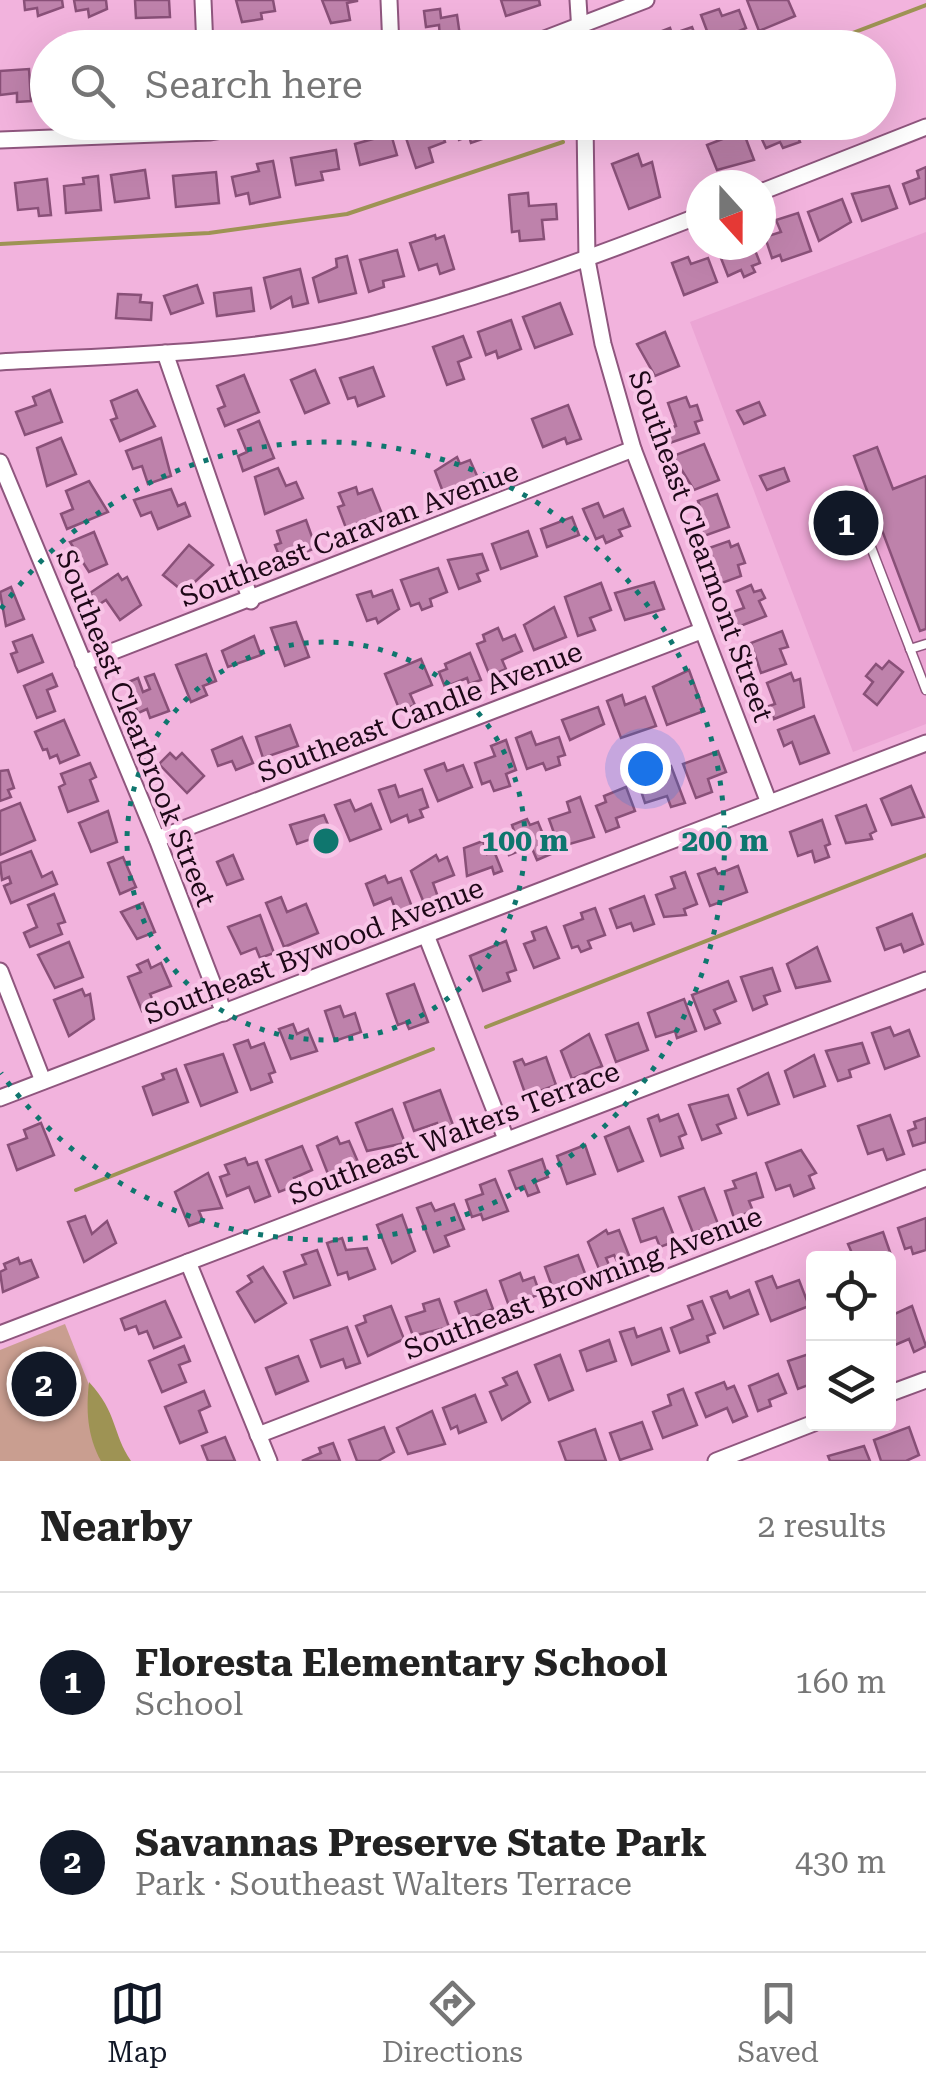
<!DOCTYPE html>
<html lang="en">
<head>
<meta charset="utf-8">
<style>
  :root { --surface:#fff; --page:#f2f2f2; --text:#222; --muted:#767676; --line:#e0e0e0; --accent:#111827 }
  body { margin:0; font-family:"Roboto Serif",serif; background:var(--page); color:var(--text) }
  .controls { position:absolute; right:30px; bottom:30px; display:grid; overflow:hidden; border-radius:10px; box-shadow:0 10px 40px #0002 }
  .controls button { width:90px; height:90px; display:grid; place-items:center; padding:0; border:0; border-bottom:2px solid var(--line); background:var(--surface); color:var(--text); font:50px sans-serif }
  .compass { position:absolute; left:686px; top:170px; width:90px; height:90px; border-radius:50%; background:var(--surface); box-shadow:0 10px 40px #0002; rotate:159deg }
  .you { position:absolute; left:645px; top:768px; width:35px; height:35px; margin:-25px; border:8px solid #fff; border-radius:50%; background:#1a73e8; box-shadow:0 0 0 15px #1a73e833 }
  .badge { display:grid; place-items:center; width:65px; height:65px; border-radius:50%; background:var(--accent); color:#fff; font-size:32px; font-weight:700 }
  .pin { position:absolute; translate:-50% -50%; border:5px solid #fff; box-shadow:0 2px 10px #0006 }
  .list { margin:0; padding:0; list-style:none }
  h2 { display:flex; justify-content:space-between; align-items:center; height:130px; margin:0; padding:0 40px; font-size:42px }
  h2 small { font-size:32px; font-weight:400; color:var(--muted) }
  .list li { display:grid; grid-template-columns:65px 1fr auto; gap:30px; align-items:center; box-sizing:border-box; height:180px; padding:0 40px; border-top:2px solid var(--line) }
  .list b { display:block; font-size:38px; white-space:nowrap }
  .list p { margin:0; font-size:32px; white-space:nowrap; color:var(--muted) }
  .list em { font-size:32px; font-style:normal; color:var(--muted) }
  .icon { flex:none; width:55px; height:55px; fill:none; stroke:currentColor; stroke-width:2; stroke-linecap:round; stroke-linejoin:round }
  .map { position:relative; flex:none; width:926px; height:1461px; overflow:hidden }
  .search { position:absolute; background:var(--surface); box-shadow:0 10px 40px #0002; left:30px; right:30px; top:30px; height:110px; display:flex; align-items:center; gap:25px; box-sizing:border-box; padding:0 35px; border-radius:55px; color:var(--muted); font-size:38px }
  .sheet { height:490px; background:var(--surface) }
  nav { display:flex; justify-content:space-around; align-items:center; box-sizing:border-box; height:140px; border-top:2px solid var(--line); background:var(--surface); font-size:28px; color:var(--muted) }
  nav a { display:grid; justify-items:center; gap:5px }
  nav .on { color:var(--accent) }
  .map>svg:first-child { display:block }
</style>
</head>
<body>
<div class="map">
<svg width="926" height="1461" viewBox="0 0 926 1461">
  <rect width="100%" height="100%" fill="#f2b3dd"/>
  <polygon fill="#eba5d4" points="926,232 926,724 853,752 690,322"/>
  <polygon fill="#c99e90" points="65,1324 119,1461 0,1461 0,1350"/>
  <path fill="#9e9354" d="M 89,1382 C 118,1413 112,1433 131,1461 L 101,1461 C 87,1435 86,1410 89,1382 Z"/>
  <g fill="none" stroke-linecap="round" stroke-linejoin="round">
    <g stroke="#9e9354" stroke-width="4">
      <polyline points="813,48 926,5"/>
      <polyline points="0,244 209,233 347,214 563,142"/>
      <polyline points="486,1027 926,855"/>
      <polyline points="76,1190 433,1049"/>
    </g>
  </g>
  <g fill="#be82ab" stroke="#895078" stroke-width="2.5">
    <polygon points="24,0 62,0 63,7 38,16 37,8 25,10"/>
    <polygon points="74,0 106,0 107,9 89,17 88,9 76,11"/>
    <polygon points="135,0 169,0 170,17 136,18"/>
    <polygon points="236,0 273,0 275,11 261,13 262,19 242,22"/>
    <polygon points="322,0 357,0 357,1 347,3 350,20 331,23"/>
    <polygon points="501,0 539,0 540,5 506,16"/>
    <polygon points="747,0 788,0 795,16 759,31"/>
    <polygon points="440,9 441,18 457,15 460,36 440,39 439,25 426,27 424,11"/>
    <polygon points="719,9 722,16 739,10 746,28 739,31 741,36 713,47 701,15"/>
    <polygon points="692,27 700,48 663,48 657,33 670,28 672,34"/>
    <polygon points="359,33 360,48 322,48 322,35"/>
    <polygon points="29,69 31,101 17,102 17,93 0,95 0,71"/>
    <polygon points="418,122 420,127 439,122 445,142 429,148 433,162 416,168 402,126"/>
    <polygon points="494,122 495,127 489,129 491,136 471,143 469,136 459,140 452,123"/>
    <polygon points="774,122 792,122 800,142 783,148 780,142 766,148 759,133 776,126"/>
    <polygon points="743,131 754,160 717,170 707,145"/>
    <polygon points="391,134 397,155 360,165 355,144"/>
    <polygon points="336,150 339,169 321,172 323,180 296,185 291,158"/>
    <polygon points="638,154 642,166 652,162 660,197 629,209 612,164"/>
    <polygon points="273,161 280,197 250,204 248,193 236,196 232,177 259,171 257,164"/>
    <polygon points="926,167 926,198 910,204 903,184 919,178 917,171"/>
    <polygon points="145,170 149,198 115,202 111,175"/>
    <polygon points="216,172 219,203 176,207 173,176"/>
    <polygon points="98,176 101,210 66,213 64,186 84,184 83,178"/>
    <polygon points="47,179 51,215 39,216 38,208 18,210 15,183"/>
    <polygon points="889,186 897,208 862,221 852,194"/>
    <polygon points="528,193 529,206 556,204 557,219 542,220 544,239 520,241 519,231 512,232 509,195"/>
    <polygon points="842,199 851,222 819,241 808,212"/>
    <polygon points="798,213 811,251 782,261 780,255 772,258 765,237 781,232 776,220"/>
    <polygon points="435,235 436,239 444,236 454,269 440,274 437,264 419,270 410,243"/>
    <polygon points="733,245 735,251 753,245 760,263 752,266 755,272 744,277 741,270 728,276 717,248"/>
    <polygon points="397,250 404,276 383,281 384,287 369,292 360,260"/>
    <polygon points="347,256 356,293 319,302 313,278 337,267 336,259"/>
    <polygon points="688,257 691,264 708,258 717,282 684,295 672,263"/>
    <polygon points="300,269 308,303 293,307 291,297 271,308 264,278"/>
    <polygon points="197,285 203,303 171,314 164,296"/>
    <polygon points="251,288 254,311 217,316 214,293"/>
    <polygon points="118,294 141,295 140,302 152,303 151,320 116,318"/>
    <polygon points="560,303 572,334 535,348 523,317"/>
    <polygon points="511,320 521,349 498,358 496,351 486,355 478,332"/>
    <polygon points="665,332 679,366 655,376 637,344"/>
    <polygon points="463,336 471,357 458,362 464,379 447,385 433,347"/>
    <polygon points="373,367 384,396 358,406 355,397 348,399 340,378"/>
    <polygon points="315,370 329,403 305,413 291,380"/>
    <polygon points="244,375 259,412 225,426 218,409 225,406 217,386"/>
    <polygon points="50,390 62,422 25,435 16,412 36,405 33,397"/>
    <polygon points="137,390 155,426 120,441 111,420 117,418 111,401"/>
    <polygon points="686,397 690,407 697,405 702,420 695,422 699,433 667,444 662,431 676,426 668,403"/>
    <polygon points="759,402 765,415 744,424 737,411"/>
    <polygon points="568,405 581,439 567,444 565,438 543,447 532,419"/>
    <polygon points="259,421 274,458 243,471 238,456 247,452 238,430"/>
    <polygon points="61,438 76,474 47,486 37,448"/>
    <polygon points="161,438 171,476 148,484 142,466 133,469 126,451"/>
    <polygon points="704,444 719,480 694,490 673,456"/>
    <polygon points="877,447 893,489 926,476 926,629 920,631 854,456"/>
    <polygon points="457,457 460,464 470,460 478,478 443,492 435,471"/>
    <polygon points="278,468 286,486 296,482 303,498 265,514 255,477"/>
    <polygon points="784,468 789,481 767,490 760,476"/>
    <polygon points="89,481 108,512 67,529 61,514 73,509 66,491"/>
    <polygon points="356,487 358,494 372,489 382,514 346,528 338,507 344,505 339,493"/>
    <polygon points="171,489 178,506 185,503 190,516 158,529 151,512 141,516 134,500"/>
    <polygon points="717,494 729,527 704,536 699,523 705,521 698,501"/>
    <polygon points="598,503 604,517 623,509 630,526 619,530 622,536 606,543 603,536 596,539 583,509"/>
    <polygon points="572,517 579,535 547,547 541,529"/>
    <polygon points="306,520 316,548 281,561 275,545 281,543 277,531"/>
    <polygon points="528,531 537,556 501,569 492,544"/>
    <polygon points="94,532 107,564 89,572 70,542"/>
    <polygon points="729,541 731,547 738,544 745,563 738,565 741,576 722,583 709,548"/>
    <polygon points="189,545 213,565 184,592 163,575"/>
    <polygon points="482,554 488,570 477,574 480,581 459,589 448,560"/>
    <polygon points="438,568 447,592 430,599 432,606 422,610 419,603 411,606 401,580"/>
    <polygon points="118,574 122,580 127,577 141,605 120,620 106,600 98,605 90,593"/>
    <polygon points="654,582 664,609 625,620 615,593"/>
    <polygon points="601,583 611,610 590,618 595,630 578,636 565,597"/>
    <polygon points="751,585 754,592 761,590 765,598 759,601 766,616 738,627 732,612 744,608 737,591"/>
    <polygon points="11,587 24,619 6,626 0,592"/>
    <polygon points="392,590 399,609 378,623 376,618 367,621 357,595 371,591 373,597"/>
    <polygon points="554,607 566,637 534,650 524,625"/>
    <polygon points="296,622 309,657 285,666 271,628"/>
    <polygon points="498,628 503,640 515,635 522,651 502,660 506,669 490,676 477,644 485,641 483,635"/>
    <polygon points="782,631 788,647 780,649 786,664 761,673 751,643"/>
    <polygon points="32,635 43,662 18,672 11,654 17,652 13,642"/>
    <polygon points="254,636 261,655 228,667 222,651"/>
    <polygon points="470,653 481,680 469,684 467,678 445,687 439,672 447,669 445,664"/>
    <polygon points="206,654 216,681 203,686 207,695 191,702 176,665"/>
    <polygon points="421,659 432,685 410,694 415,705 400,711 385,674"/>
    <polygon points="889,661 903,672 877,705 864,694 873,682 866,676 876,664 882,669"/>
    <polygon points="689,670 704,711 667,725 653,687"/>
    <polygon points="791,673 794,681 800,679 804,707 774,719 769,706 775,704 767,683"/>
    <polygon points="52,674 57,686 47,690 55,711 37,718 24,686"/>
    <polygon points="154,674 169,711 150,718 147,709 138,713 126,683 138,678 143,692 150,689 145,677"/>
    <polygon points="622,695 625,705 645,697 656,726 621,738 607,701"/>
    <polygon points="598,707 604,724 570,740 562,720"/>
    <polygon points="814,716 829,753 800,764 792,742 784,746 778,730"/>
    <polygon points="64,720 79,755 60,763 57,755 50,758 47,749 43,750 35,732"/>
    <polygon points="290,725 298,746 263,758 256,737"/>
    <polygon points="531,732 536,745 559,737 565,755 558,757 560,765 546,770 543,763 527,769 516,738"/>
    <polygon points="242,737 253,763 236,770 232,761 218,766 212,750"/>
    <polygon points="506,740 516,770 506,774 510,786 494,791 490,781 482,784 475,763 495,756 491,746"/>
    <polygon points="718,751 726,772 708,779 712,792 696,798 683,764"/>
    <polygon points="170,753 176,759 182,753 204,776 187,793 159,764"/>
    <polygon points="90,763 96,777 90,780 98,801 68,812 59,787 65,784 61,774"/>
    <polygon points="444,763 447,771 463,765 472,787 438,801 425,770"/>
    <polygon points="671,766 685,803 671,807 667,796 645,803 639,785 647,782 645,776"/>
    <polygon points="8,770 14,788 8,790 11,797 0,801 0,771"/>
    <polygon points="395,785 399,797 422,789 428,807 420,810 423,817 409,822 407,815 391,822 379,790"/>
    <polygon points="911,786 924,817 892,825 881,799"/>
    <polygon points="626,787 635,811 616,818 619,827 606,832 596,806 606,802 604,796"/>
    <polygon points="580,797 594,837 559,847 549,819 570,812 567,802"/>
    <polygon points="350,800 355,811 371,804 381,829 350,841 335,805"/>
    <polygon points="20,803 35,840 0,855 0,811"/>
    <polygon points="866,805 876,831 870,834 872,839 846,843 836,816"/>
    <polygon points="108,811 117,842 91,852 79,823"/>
    <polygon points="324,815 331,832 297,844 290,825"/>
    <polygon points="527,819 530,825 538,822 551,854 537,860 531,846 509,855 501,836 514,831 512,825"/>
    <polygon points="822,820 830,844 825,846 829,857 815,862 812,851 798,856 790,832"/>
    <polygon points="483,841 487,854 494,851 502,871 494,874 492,867 467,876 464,848"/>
    <polygon points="31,851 42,877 52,872 57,884 11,903 4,886 11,883 9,877 2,880 0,863"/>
    <polygon points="233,855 243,879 227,885 217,862"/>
    <polygon points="436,855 439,861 447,857 454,875 433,883 438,897 424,903 411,871"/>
    <polygon points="123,857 136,887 120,894 108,863"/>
    <polygon points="738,866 747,892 710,906 698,874 715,868 718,874"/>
    <polygon points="685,872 697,904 684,909 686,915 664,917 656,895 675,888 671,877"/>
    <polygon points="385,876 388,883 401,878 412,907 397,913 391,898 374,905 366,884"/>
    <polygon points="54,894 65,922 58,924 62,934 30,947 24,933 37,927 28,905"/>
    <polygon points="644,896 654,924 634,931 631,923 617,928 610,909"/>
    <polygon points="281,897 287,912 306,904 318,933 284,947 266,903"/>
    <polygon points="143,903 155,932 137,939 121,912"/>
    <polygon points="595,908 605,935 588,941 591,948 581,952 578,946 572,948 564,926 583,919 581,913"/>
    <polygon points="912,914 923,944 904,952 901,944 885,950 877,928"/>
    <polygon points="260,915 274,953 260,958 256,948 241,954 228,927"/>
    <polygon points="546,927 559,958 534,968 524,944 535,940 532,932"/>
    <polygon points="506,941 516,970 507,973 510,981 483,991 470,956"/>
    <polygon points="69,942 83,977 55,988 38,955"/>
    <polygon points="817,947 830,981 796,988 787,964"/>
    <polygon points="148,960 151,968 161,963 171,986 150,994 155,1005 142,1011 128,977 141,972 137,965"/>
    <polygon points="772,968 780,991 764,996 767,1004 753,1010 741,977"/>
    <polygon points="728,981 736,1001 714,1010 720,1023 705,1029 692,995"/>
    <polygon points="414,984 428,1022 409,1029 406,1022 398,1025 387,994"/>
    <polygon points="82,989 85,996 90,994 94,1019 69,1036 54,1000"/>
    <polygon points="684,999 696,1031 677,1038 675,1031 656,1037 648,1013"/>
    <polygon points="340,1006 344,1017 355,1013 361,1032 335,1041 325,1011"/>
    <polygon points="638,1023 648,1050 616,1062 606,1035"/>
    <polygon points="293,1024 297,1034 308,1029 317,1051 291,1059 279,1029"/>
    <polygon points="890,1027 894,1036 909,1030 919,1056 885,1069 872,1033"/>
    <polygon points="589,1034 602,1066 572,1079 561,1051"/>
    <polygon points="248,1040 251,1048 264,1043 275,1072 269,1074 272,1082 251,1090 234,1045"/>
    <polygon points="862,1043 869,1063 849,1070 851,1077 838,1081 826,1051"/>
    <polygon points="223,1054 237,1092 201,1106 185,1065"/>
    <polygon points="814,1055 825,1086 794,1097 785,1071"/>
    <polygon points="546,1057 556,1085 526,1096 514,1062 522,1059 525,1065"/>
    <polygon points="176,1069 188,1102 153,1115 143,1087 164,1079 162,1074"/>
    <polygon points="768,1073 779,1104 748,1115 738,1089"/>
    <polygon points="440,1090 453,1125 440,1130 437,1123 414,1131 404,1103"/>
    <polygon points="728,1095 736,1118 717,1125 721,1133 702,1140 689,1105"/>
    <polygon points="392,1109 405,1143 367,1151 356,1123"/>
    <polygon points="678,1114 686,1134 679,1137 683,1148 661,1156 648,1119 658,1115 660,1121"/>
    <polygon points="890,1115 904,1154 887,1160 883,1149 868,1154 858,1126"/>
    <polygon points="926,1118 926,1142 913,1146 908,1131 916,1128 914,1122"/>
    <polygon points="41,1123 54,1155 17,1170 8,1145 27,1138 24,1130"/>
    <polygon points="629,1127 643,1161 618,1171 605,1137"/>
    <polygon points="337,1137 340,1144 349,1141 358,1162 328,1174 317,1146"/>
    <polygon points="585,1145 595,1174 567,1184 557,1156"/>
    <polygon points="302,1146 312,1170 294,1178 297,1185 279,1192 266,1160"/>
    <polygon points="801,1150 816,1173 809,1176 814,1188 794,1196 790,1185 776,1190 766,1163"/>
    <polygon points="245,1158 248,1165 257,1162 270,1196 255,1202 249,1187 227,1196 220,1177 229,1174 225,1165"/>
    <polygon points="542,1159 548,1177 535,1182 539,1192 528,1196 524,1186 516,1189 509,1171"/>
    <polygon points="208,1173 222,1208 199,1211 203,1221 189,1226 175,1192"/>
    <polygon points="756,1173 763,1197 749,1201 753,1211 734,1218 725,1191 736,1188 733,1181"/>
    <polygon points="495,1179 508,1211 483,1220 481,1214 472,1217 466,1200 483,1194 480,1185"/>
    <polygon points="704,1188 718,1224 693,1233 679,1197"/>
    <polygon points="431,1203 435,1211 454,1204 464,1229 445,1236 449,1246 434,1252 417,1208"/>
    <polygon points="663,1208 676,1241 660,1247 656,1237 641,1242 633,1219"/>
    <polygon points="402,1215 415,1251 392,1263 377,1225"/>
    <polygon points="85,1216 92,1234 107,1221 116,1243 84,1262 68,1222"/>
    <polygon points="926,1218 926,1250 913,1254 911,1247 905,1249 898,1228"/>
    <polygon points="606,1230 608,1234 619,1230 630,1258 618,1263 614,1255 606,1258 609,1265 599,1269 588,1242"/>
    <polygon points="883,1232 890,1252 882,1255 883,1258 854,1258 848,1244"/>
    <polygon points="342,1238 346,1250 367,1248 375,1269 349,1279 347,1272 338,1275 327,1243"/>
    <polygon points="317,1250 330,1285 294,1298 284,1272 306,1264 302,1255"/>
    <polygon points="578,1255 586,1276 553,1289 545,1267"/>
    <polygon points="18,1258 20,1264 31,1260 38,1277 3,1292 0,1272 6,1269 4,1264"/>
    <polygon points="263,1267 286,1303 255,1322 237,1292 252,1282 248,1276"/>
    <polygon points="520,1273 523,1281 534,1277 540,1294 509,1306 500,1281"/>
    <polygon points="772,1276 777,1288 799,1280 809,1306 771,1321 756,1282"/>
    <polygon points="486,1290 493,1309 462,1321 455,1302"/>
    <polygon points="749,1290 758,1314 724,1328 711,1297 727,1291 730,1298"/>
    <polygon points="439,1299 449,1327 413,1336 406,1317 425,1311 423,1304"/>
    <polygon points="165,1301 181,1337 154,1348 147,1331 139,1334 136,1326 125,1330 121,1319"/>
    <polygon points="702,1301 715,1333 707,1336 709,1342 680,1353 671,1328 693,1319 688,1306"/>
    <polygon points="391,1306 404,1339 368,1356 356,1326 366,1322 364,1316"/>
    <polygon points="912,1306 926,1346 914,1352 909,1339 888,1348 890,1316"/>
    <polygon points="347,1327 360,1363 346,1368 343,1359 321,1367 311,1340"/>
    <polygon points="634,1328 637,1337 661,1328 669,1351 632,1365 620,1332"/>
    <polygon points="609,1340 616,1361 587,1371 580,1351"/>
    <polygon points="814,1341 814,1383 798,1389 788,1361 812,1353 808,1343"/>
    <polygon points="184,1346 190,1361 179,1365 186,1382 162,1392 149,1361"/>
    <polygon points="560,1355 573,1390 549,1400 535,1365"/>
    <polygon points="298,1356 308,1381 276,1394 266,1368"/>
    <polygon points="517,1372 530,1402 502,1420 490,1392 507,1385 503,1378"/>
    <polygon points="778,1374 786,1393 769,1400 771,1406 758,1411 749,1386"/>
    <polygon points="724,1382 727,1389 734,1386 747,1416 733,1422 727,1408 706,1417 696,1393"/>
    <polygon points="683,1389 697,1425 663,1438 653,1412 671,1405 668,1395"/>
    <polygon points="204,1391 210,1406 199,1411 207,1432 180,1443 165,1407"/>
    <polygon points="475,1395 486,1422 459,1433 457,1426 451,1429 443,1408"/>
    <polygon points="432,1411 445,1444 408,1454 397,1428"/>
    <polygon points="642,1422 652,1449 620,1460 610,1433"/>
    <polygon points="384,1427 394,1452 378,1461 357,1461 349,1440"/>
    <polygon points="909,1427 919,1455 906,1461 881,1461 874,1440"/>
    <polygon points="595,1429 606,1461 566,1461 559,1442"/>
    <polygon points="225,1437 235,1461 208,1461 202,1446"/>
    <polygon points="333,1443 340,1461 302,1461 321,1453 319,1448"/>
    <polygon points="864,1446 870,1461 830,1461 828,1456"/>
  </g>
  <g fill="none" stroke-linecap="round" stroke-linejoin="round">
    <g stroke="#8f567e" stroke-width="11">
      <g id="lane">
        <polyline points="859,516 926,690"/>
        <polyline points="910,649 926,644"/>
      </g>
    </g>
    <g stroke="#8f567e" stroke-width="19">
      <g id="street">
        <polyline points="203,0 205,48"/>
        <polyline points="389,0 391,48"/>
        <polyline points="578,0 581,48"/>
        <polyline points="521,48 646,0"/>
        <polyline points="585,122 587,260 603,344 633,449 769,803"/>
        <polyline points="0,140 209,132 272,122"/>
        <polyline points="761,192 926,127"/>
        <polyline points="165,353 251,601"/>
        <path d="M 0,362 C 122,355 250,354 370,325 C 483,298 593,257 701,215"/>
        <polyline points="0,462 157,839 224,1013"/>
        <polyline points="83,663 633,449"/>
        <polyline points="157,839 701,631"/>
        <polyline points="426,935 506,1139"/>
        <polyline points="0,971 43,1081"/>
        <polyline points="0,1098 926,743"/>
        <polyline points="188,1262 269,1461"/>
        <polyline points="0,1334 926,980"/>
        <polyline points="888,1394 926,1380"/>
        <polyline points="258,1435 926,1178"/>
        <polyline points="716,1461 814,1423"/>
      </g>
    </g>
    <use href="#lane" stroke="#fff" stroke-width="8"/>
    <use href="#street" stroke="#fff" stroke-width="15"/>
  </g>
  <g fill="none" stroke="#0f766e" stroke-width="5" stroke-dasharray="5 10">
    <circle cx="326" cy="841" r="199"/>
    <path d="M1 609A399 399 0 1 1 1 1073"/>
  </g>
  <g text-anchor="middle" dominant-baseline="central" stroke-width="8" stroke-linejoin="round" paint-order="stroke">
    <g font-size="28" fill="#1e0818" stroke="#f8c4e7">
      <text transform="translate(349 534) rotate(-21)">Southeast Caravan Avenue</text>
      <text transform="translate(701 546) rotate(70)">Southeast Clearmont Street</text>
      <text transform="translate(420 712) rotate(-21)">Southeast Candle Avenue</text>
      <text transform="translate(136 728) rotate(68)">Southeast Clearbrook Street</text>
      <text transform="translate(314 951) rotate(-21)">Southeast Bywood Avenue</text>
      <text transform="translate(454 1133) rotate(-21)">Southeast Walters Terrace</text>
      <text transform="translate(583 1283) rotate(-21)">Southeast Browning Avenue</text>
    </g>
  </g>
  <circle cx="326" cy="841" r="15" fill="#0f766e" stroke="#f8c4e7" stroke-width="5"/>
  <g font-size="30" text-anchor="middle" font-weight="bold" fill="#0f766e" stroke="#f8c4e7" stroke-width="8" stroke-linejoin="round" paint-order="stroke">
    <text x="525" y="851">100 m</text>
    <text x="725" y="851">200 m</text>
  </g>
</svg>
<div class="controls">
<button><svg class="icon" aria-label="locate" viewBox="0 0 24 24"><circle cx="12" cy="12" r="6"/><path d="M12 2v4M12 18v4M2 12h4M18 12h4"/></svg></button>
<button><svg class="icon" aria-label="layers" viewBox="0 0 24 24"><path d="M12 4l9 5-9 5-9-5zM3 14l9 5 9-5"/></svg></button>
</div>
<svg class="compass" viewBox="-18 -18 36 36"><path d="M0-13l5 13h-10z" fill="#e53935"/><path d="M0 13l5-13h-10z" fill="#767676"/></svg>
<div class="you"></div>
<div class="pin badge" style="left:846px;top:523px">1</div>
<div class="pin badge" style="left:44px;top:1384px">2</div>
<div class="search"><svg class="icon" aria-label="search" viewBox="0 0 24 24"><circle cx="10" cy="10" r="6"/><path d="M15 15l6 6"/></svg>Search here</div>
</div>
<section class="sheet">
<h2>Nearby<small>2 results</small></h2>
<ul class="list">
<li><span class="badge">1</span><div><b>Floresta Elementary School</b><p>School</p></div><em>160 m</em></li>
<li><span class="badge">2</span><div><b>Savannas Preserve State Park</b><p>Park · Southeast Walters Terrace</p></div><em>430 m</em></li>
</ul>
</section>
<nav>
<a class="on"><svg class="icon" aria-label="map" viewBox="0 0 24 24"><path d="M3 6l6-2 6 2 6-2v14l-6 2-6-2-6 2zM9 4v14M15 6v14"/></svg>Map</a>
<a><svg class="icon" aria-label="directions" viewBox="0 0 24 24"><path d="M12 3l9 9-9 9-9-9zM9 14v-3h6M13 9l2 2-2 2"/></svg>Directions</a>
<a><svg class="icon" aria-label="saved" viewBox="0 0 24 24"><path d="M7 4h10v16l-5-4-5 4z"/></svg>Saved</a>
</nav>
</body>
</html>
